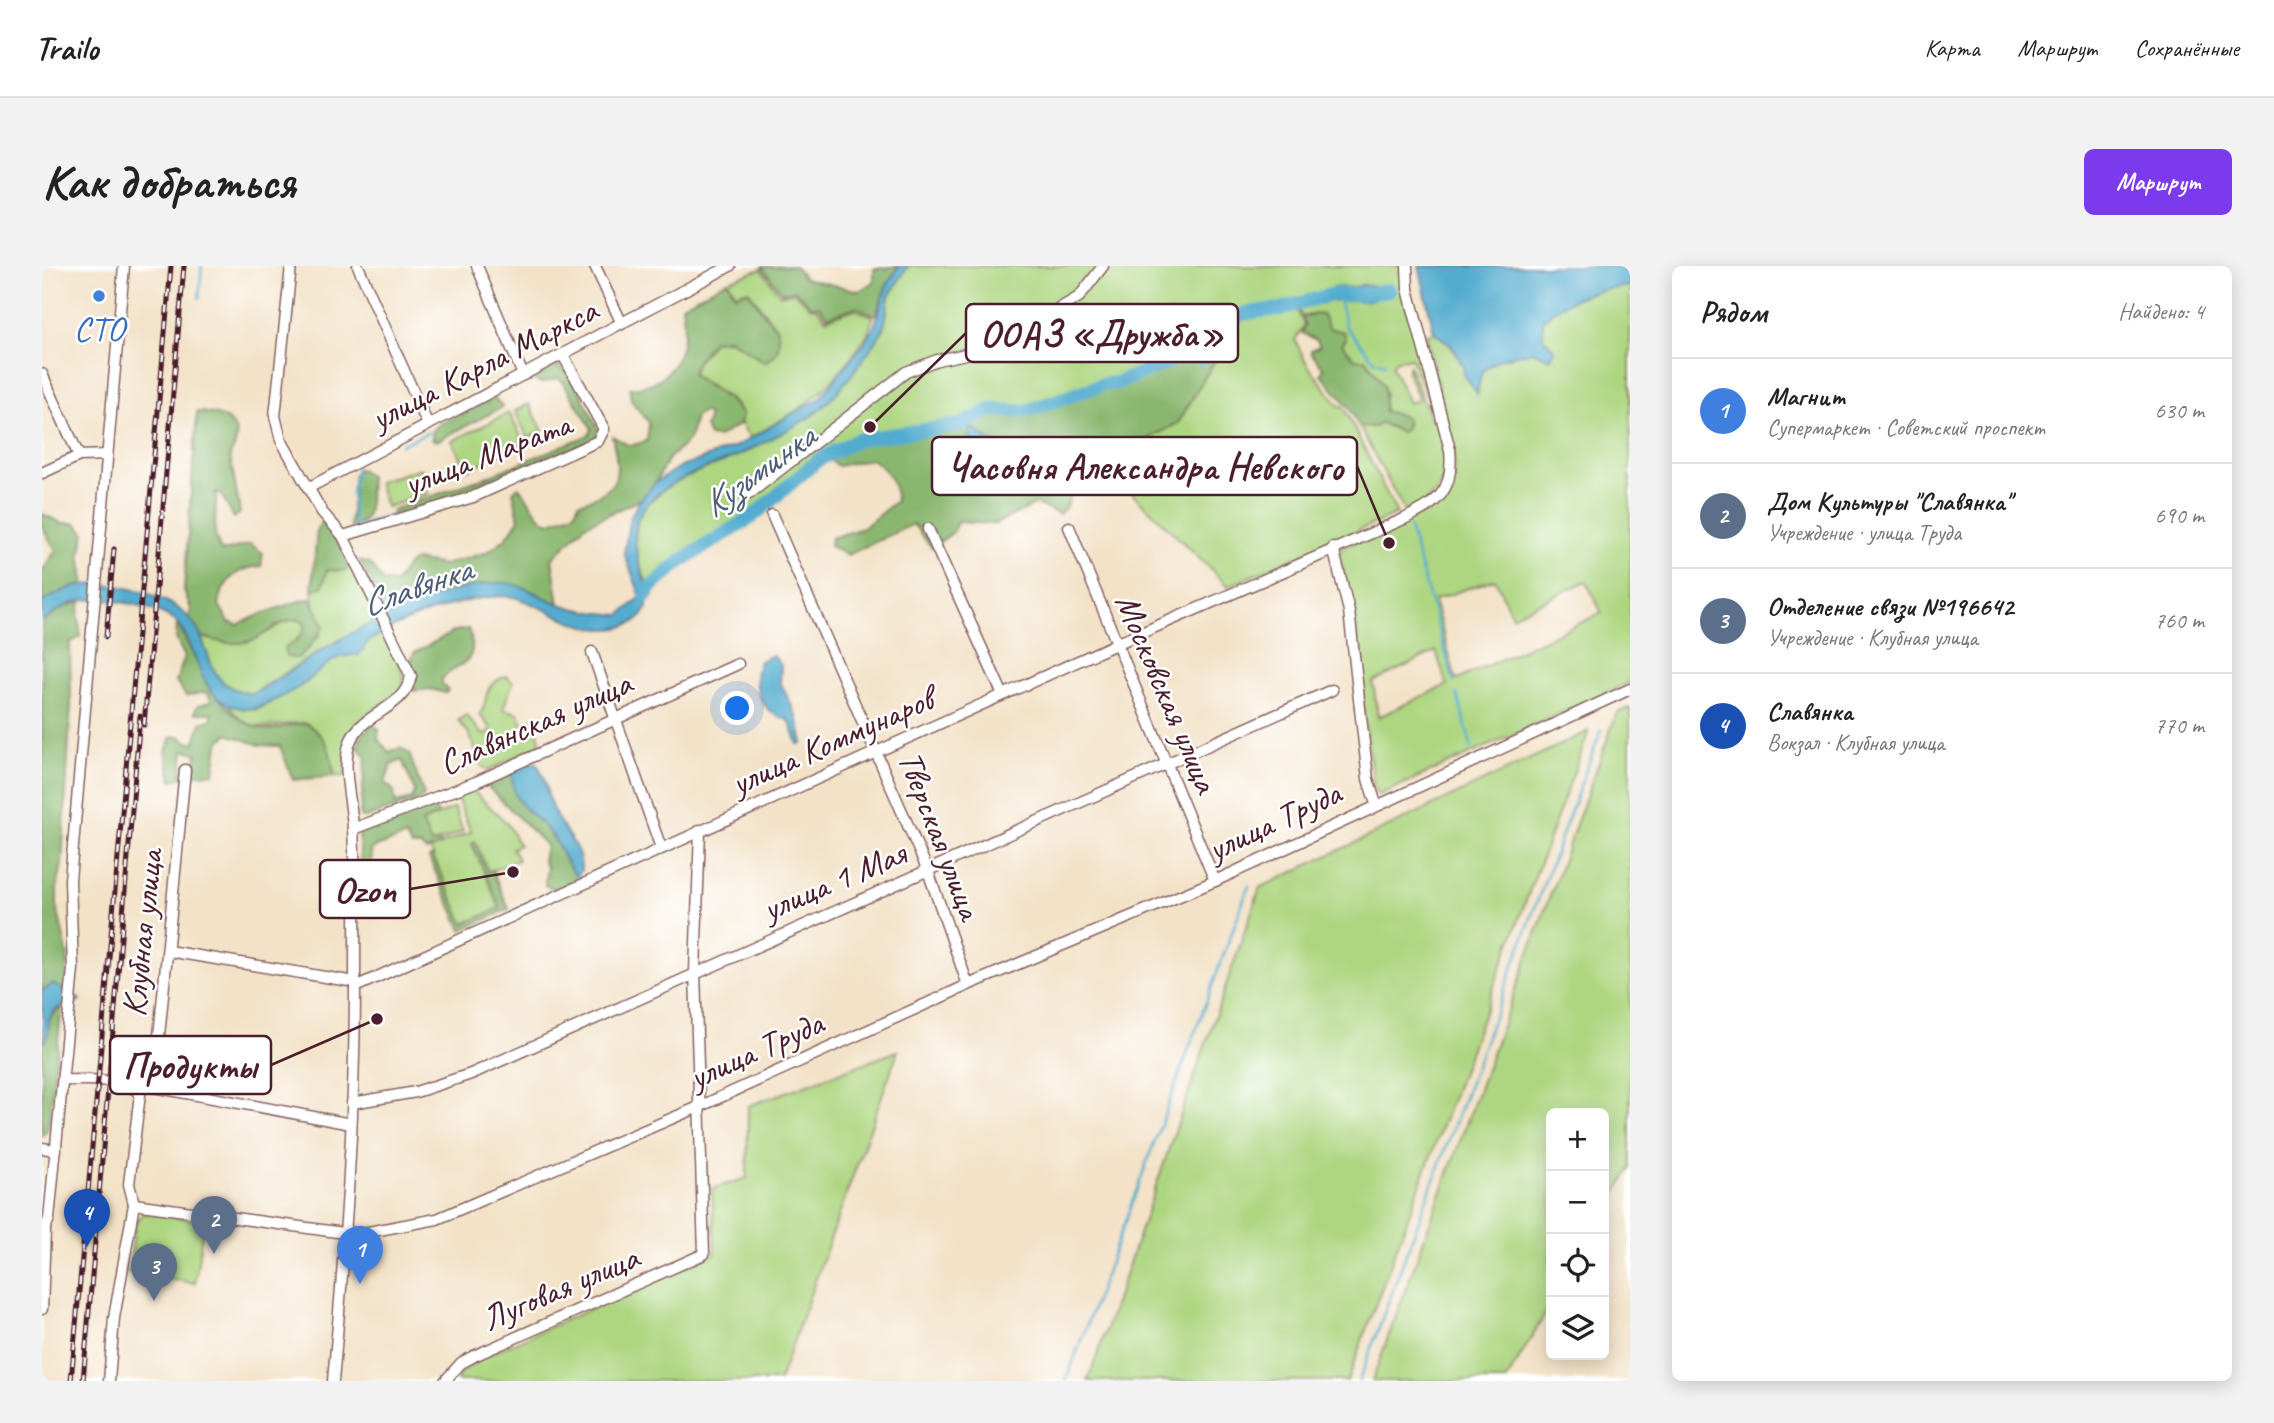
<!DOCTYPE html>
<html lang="ru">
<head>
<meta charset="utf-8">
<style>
  :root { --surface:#fff; --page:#f2f2f2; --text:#222; --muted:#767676; --line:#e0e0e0; --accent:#7c3aed }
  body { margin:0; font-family:Caveat,sans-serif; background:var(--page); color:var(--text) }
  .controls { position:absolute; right:21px; bottom:21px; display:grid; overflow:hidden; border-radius:10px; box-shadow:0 4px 18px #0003 }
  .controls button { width:63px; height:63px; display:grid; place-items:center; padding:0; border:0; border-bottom:2px solid var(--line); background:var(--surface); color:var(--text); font:35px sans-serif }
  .you { position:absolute; left:696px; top:443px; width:24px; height:24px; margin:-18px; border:5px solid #fff; border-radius:50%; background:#1a73e8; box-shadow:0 0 0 10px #1a73e833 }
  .badge { display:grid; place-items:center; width:46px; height:46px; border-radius:50%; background:var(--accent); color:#fff; font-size:23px; font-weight:700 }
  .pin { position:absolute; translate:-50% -58px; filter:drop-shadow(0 2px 4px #0008) }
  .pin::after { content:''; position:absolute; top:37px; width:24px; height:21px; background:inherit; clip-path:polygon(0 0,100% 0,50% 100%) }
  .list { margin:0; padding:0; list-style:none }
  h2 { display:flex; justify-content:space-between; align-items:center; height:91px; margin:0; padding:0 28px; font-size:30px }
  h2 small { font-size:23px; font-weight:400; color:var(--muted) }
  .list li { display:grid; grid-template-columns:46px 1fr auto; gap:21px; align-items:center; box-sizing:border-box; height:105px; padding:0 28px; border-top:2px solid var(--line) }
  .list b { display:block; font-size:26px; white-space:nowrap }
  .list p { margin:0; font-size:23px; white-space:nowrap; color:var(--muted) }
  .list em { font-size:23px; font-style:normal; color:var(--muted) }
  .icon { flex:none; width:38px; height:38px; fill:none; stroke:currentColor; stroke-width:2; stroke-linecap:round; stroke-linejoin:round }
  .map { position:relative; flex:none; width:1588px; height:1115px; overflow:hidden; border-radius:10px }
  header { display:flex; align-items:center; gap:42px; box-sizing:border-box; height:98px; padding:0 35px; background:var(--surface); border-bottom:2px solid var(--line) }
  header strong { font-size:33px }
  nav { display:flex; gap:38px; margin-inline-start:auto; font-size:24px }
  .intro { display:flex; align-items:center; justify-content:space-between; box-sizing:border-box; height:168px; padding:0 42px }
  h1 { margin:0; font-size:49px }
  .button { padding:18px 32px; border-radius:10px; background:var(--accent); color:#fff; font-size:24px; font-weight:700 }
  main { display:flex; gap:42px; padding:0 42px }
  aside { flex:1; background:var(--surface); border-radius:10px; box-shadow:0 4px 18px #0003 }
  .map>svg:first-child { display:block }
</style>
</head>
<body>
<header>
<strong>Trailo</strong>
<nav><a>Карта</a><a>Маршрут</a><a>Сохранённые</a></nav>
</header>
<div class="intro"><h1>Как добраться</h1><a class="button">Маршрут</a></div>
<main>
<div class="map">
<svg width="1588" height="1115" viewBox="0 0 1588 1115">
  <rect width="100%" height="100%" fill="#fff"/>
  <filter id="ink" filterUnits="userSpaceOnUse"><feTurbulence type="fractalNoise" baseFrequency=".0143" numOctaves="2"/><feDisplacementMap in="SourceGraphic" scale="14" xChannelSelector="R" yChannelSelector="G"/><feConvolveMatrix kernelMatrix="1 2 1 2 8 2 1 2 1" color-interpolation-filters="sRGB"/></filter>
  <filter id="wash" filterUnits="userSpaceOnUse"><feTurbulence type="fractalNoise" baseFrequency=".00686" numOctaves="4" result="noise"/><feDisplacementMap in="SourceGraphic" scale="28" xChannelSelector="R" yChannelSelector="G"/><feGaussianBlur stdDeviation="1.57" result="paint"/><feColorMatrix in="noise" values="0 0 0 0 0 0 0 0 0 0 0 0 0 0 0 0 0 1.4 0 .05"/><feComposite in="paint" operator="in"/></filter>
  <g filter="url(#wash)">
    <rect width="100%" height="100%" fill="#f3e2c7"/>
    <g fill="#aed681" stroke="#7c7a56" stroke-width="2" fill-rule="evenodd">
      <path d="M 866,0 L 1359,0 L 1361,26 L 1394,151 L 1369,92 L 1353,95 L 1350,101 L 1367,137 L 1377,133 L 1365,105 L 1367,100 L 1388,151 L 1398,162 L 1405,205 L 1394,227 L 1375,241 L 1362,244 L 1317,160 L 1332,161 L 1339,157 L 1359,166 L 1366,157 L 1364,151 L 1342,146 L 1339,139 L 1344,127 L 1305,86 L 1274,48 L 1260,51 L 1256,42 C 1287,29 1317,40 1347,28 L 1346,21 L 1292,21 L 1291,28 L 1193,52 L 1177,81 L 1160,92 C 1130,85 1095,117 1061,118 L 984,145 L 948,144 L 919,159 L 817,173 L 776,194 L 710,251 L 639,295 L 607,323 L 592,283 L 596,253 L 603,240 L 630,216 L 702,187 L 774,147 L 811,105 L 842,62 L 847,30 Z"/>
      <path d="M 719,3 L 738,29 L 752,26 L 769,41 L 775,42 L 784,53 L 812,43 L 831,50 C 829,66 820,77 811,89 C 776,135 757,144 708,172 L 698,156 L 700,146 L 688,133 L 651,109 L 654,98 L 672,75 L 688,74 L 722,96 L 732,90 L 735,63 L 706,24 L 694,28 L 686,15 Z"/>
      <path d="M 1588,20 L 1588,416 L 1337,529 L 1333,525 L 1324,469 L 1313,345 L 1296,288 L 1301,281 L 1391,244 L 1403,231 L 1413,212 L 1412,185 L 1384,69 L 1392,66 C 1417,78 1419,107 1436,127 C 1437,121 1437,110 1440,105 C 1448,90 1477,88 1492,85 L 1501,71 L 1501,54 C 1524,31 1555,22 1588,20 ZM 1453,313 L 1470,350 L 1544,315 L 1560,347 L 1414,414 L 1392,334 ZM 1394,385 L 1405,419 L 1336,451 L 1331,416 Z"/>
      <polygon points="1254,42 1262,59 1253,74 1265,98 1297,140 1301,140 1355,248 1186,320 1091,228 1083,200 1103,175 1136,157 1194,59 1206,51"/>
      <polygon points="487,138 501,165 486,172 473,145"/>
      <polygon points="467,147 482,176 425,204 410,175"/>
      <polygon points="379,202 386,228 344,241 336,216"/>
      <path d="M 309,298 L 338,355 L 288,379 L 210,428 C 174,422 168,401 157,370 C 177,376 198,382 217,371 C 231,363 240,354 257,353 L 263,358 C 260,371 257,375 244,381 L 255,392 L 278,369 L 270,324 L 280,321 L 285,304 L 303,305 Z"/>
      <path d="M 341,367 C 383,438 356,417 311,461 L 306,470 L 303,510 L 292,510 C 290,490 282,469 264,457 C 231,456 212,474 187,440 L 215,444 L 265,416 L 292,392 L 321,384 L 323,378 Z"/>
      <path d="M 464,410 L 471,416 L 461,443 L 476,447 L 480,457 L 493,456 L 499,478 L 446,505 L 440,500 L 426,466 L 416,455 L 424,449 L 441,469 L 447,467 L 449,462 L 438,449 C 449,430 438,421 464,410 Z"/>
      <polygon points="1588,442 1588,903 1562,948 1562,847 1509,847 1509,1038 1464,1115 1330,1115 1575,447"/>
      <polygon points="1547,465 1305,1115 1046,1115 1218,622"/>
      <polygon points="429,523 465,557 477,579 470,582 476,594 446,606 458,643 422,658 388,583 429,566 414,530"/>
      <polygon points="412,542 421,565 389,579 380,556"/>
      <polygon points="856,785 737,1115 415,1115 417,1109 438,1092 673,988 670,923 705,912 706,840"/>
      <polygon points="102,947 162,955 153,1017 86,1007 94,955"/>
    </g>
    <g fill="#8ab76f" stroke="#6a6b4d" stroke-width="2" fill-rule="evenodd">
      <polygon points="753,0 762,12 817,25 832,16 832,3 857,0 843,23 834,49 814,41 786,51 777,40 769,40 753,24 740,27 720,1"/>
      <path d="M 685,15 L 693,29 L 706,25 C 717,38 722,53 735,62 C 739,78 738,87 723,96 L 687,73 L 671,75 L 653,98 L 650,109 L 687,134 L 700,148 L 698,158 L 676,171 L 667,170 L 663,161 L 667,150 L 662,146 L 653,151 L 647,174 L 625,194 L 614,216 L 599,233 L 543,259 L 510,293 L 517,338 L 478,321 L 412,325 L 347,350 L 318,295 L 328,298 L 341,316 L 354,317 L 365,299 L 373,294 L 402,299 L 446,286 L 465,271 L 477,253 L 471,225 L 476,221 C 489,232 491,249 507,257 L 532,247 L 537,237 C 580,223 579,210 570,170 L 588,180 L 605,175 L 607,157 L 589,134 L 588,122 C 634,119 647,80 640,39 Z"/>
      <polygon points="1274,48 1281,49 1287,62 1302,66 1304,73 1300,78 1313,93 1324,93 1342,121 1342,145 1364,151 1364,163 1359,166 1339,157 1332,161 1317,160 1306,140 1279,108 1282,102 1269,87 1269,84 1278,80 1275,74 1260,67 1263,59 1260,51"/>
      <path d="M 1171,87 L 1176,88 L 1136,157 L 1102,175 L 1083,200 L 1064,202 L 1030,190 L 1021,197 C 1026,216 1035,234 1017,248 L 994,238 L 953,258 L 915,256 L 911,266 L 890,282 L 871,258 L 806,289 L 788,280 L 789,272 L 821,262 L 854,235 C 853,216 845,202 829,193 L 796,200 L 788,194 L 790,187 L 817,173 L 919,159 L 948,144 L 984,145 L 1062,118 L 1075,117 L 1146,88 L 1160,92 ZM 936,166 L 951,177 L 962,192 L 949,218 L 918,219 L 915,208 C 929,212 939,210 946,197 Z"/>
      <path d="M 513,99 C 534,106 546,145 556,163 L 553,173 L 397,235 L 349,250 L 351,244 L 439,213 L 547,169 L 550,163 L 521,116 L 516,112 L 500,117 L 491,114 L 491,110 Z"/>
      <polygon points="452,132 460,140 457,143 395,175 390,173 390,166 396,159"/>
      <path d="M 155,146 C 183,147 206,160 188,189 L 198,247 L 192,252 L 179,228 L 174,226 L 173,269 L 179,286 L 208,278 L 221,287 L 219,300 C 196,302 180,314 177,339 L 187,356 L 196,359 C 204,353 261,332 269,333 L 282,360 L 267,382 L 255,392 L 245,391 L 242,384 C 253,374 260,374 263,358 L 256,353 C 240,354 231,363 217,371 C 198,382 177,376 157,370 L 147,352 L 149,343 L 142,324 Z"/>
      <path d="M 317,203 L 328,211 C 325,230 334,257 308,261 L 312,207 Z"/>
      <polygon points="0,248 20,257 34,257 43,267 38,289 43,319 30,321 0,336 0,306 14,284 0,261"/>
      <polygon points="281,254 309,298 303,305 285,304 280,321 270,324 275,263"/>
      <polygon points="39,335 36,350 39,370 28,377 29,437 20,598 15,622 15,641 26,691 23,727 14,720 0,725 0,356 17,343"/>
      <path d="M 135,357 C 153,391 178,456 221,463 C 236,465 250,457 264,457 C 285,470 290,487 292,510 L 251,514 L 238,480 L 218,479 L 185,468 L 176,478 L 172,507 L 152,508 L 155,487 L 142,484 L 139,512 L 130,514 L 124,485 L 130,471 L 138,470 L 145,476 L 153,476 L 159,457 L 169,454 L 171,447 L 153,447 L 155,440 L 170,435 L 165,426 L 144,430 L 134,415 L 143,391 L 134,373 Z"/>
      <path d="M 426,363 C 440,398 416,396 400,413 L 400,418 L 406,424 L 404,427 L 388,423 L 372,425 L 369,395 L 372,387 L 413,365 Z"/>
      <path d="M 330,458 L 337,464 L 336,473 L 347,486 L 358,482 L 367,488 L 382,529 L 380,533 L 323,552 L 318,551 L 324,492 L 317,482 L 317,473 ZM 360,494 L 373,525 L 370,533 L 353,537 L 352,525 L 343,517 L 349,499 Z"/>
      <path d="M 477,502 C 465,544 490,542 509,569 C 517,579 526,603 535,610 L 534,616 L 515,624 L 503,619 L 505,602 L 501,595 L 504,579 L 446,521 L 447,515 Z"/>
      <polygon points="392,539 396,549 380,556 389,578 397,575 399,579 384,585 379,580 369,580 364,570 329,583 331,610 338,624 335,631 321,635 317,566"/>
      <polygon points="433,575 446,606 450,604 467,643 420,664 387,592 391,590 422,658 458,642 430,578"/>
      <polygon points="20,740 6,863 0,870 0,775 4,775 7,753"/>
    </g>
    <g fill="#52accf" stroke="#4e667d" stroke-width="2">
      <path d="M 857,0 L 866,0 L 847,30 L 842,62 L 836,72 C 818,97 800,125 776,145 C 759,159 717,179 697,189 C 666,203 634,210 609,234 C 560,280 645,343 580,361 C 544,371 507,342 475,332 C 445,322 350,356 326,376 C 322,380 321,385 317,389 C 293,388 284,399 267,414 C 257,422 217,445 205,443 C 153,438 161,387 135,357 C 119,340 59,330 37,335 C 23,339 12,347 0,356 L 0,336 C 9,331 19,325 29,322 C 61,311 122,327 145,350 C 174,379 157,420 210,428 C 237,414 261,396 287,380 C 330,354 404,320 455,317 C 476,315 497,330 515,337 C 536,345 557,347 578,349 L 599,331 L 582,287 L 588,251 L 599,233 L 614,216 L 634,203 L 697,179 L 778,132 L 822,78 L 833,59 L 843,23 Z"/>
      <path d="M 1377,0 L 1588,0 L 1588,20 C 1555,24 1525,30 1501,54 L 1501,71 L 1513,84 L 1508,93 L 1491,85 L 1457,93 L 1440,105 L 1435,127 L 1422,109 L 1421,98 L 1409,79 L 1392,66 Z"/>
      <path d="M 1320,19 L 1346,21 L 1347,28 C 1322,38 1316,36 1291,28 Z"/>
      <path d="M 929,162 C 946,171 959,183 965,200 L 958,215 L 930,219 L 910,217 L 910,210 L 936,208 L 946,197 L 944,185 L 926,172 Z"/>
      <path d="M 731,389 L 739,399 L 738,416 L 755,450 L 761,477 L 756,478 L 747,454 C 720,449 708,419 718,395 Z"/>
      <path d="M 493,496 C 506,511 503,529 512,546 C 522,567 540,581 539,605 L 535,610 C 526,603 517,579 509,568 C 492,546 470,543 470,508 L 477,502 Z"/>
      <path d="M 11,718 L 39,734 C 31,740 20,737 12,745 C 3,755 10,767 2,776 L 0,725 Z"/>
    </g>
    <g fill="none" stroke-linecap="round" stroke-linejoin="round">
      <g stroke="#52accf" stroke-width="2.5">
        <polyline points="1296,28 1304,61 1333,95 1343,98"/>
        <polyline points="157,32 160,0"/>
        <polyline points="359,179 387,166"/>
        <polyline points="314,202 310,228 312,261 347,250"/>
        <polyline points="1367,261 1412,416"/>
        <polyline points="1415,428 1430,482"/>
        <polyline points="1024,1115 1207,620"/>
        <polyline points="1317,1115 1559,464"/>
      </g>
      <polyline stroke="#52accf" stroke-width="14" points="604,330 607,323 639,295 710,251 776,194 817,173 919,159 948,144 984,145 1062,118 1075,117 1146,88 1160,92 1171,87 1192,52 1204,47 1238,43 1291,28 1324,28 1347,24"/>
    </g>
  </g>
  <g filter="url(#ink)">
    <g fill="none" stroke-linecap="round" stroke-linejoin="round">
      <g stroke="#856362" stroke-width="13">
        <g id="minor">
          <path d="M 249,0 L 233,150 L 239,174 L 280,246 L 301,270 L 369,410 C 362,447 313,446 306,483 C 301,509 310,537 311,563 C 314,614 313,666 313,717 C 313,850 303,983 291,1115"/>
          <polyline points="316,0 386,159"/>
          <polyline points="435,0 481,109"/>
          <polyline points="553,0 580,58"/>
          <polyline points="0,108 37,190"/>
          <polyline points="0,207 37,190 65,189"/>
          <polyline points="266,222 688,0"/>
          <polyline points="707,228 864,106 895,94 948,83 1037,31 1061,0"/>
          <polyline points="730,249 886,605 926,719"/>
          <polyline points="1027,261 1173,615"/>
          <polyline points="886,263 961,429"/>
          <polyline points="301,270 431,231 556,175 562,163 521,89"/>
          <polyline points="1291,282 1307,345 1326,513 1334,538"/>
          <polyline points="550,386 619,582"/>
          <polyline points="311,563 434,516 696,398"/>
          <polyline points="126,685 313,716"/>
          <path d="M 313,721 L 1074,378 L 1362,253 C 1397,236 1412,225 1408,184 L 1366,23 L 1365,0"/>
          <path d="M 22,814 C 43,815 82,810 98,828"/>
          <polyline points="112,821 143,504"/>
          <polyline points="112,821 309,858"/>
          <polyline points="310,837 374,826 429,808 1290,424"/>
          <polyline points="0,882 14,884"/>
          <polyline points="92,938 302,967 321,967 395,953 659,840 926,719 1173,615 1588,423"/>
          <polyline points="0,969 7,953 31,703 28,614 82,0"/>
          <polyline points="0,1043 3,965"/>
          <polyline points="67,1115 72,1052 92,938 87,918 98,828"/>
          <polyline points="403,1115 419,1097 432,1090 662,988 653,706 658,564"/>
        </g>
      </g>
      <use href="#minor" stroke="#fff" stroke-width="10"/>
      <g stroke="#4a1f2b" stroke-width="5">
        <g id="rail">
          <polyline points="64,371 72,283"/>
          <polyline points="102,459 142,0"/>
          <polyline points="29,1115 129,0"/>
          <polyline points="41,1115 98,450"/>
        </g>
      </g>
      <use href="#rail" stroke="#fff" stroke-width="2.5" stroke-dasharray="8" stroke-linecap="butt"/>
    </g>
  </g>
  <circle fill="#3f7fe0" stroke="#fff" stroke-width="2.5" cx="57" cy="30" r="7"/>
  <g text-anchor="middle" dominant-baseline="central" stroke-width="5" stroke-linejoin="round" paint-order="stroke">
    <g font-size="35" fill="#366cbe" stroke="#fff">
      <text x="57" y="62">СТО</text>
    </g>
    <g font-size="35" fill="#4a1f2b" stroke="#fff">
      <text transform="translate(442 98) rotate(-27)">улица Карла Маркса</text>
      <text transform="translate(445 188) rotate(-21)">улица Марата</text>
      <text transform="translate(1125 427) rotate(67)">Московская улица</text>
      <text transform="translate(493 457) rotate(-24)">Славянская улица</text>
      <text transform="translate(790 475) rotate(-24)">улица Коммунаров</text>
      <text transform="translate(1232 555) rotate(-25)">улица Труда</text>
      <text transform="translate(898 569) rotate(69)">Тверская улица</text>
      <text transform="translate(792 615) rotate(-23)">улица 1 Мая</text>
      <text transform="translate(100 667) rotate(-84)">Клубная улица</text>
      <text transform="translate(714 784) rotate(-24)">улица Труда</text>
      <text transform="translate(518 1022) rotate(-23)">Луговая улица</text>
    </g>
    <g font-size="37" font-style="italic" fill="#4e5e75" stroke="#fff">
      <text transform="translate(716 204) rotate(-36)">Кузьминка</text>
      <text transform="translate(374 320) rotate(-19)">Славянка</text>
    </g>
  </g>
  <path fill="none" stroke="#4a1f2b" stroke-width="2.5" d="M828 161L924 67M1347 277L1315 200M471 606L368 623M335 753L229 799"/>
  <g fill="#4a1f2b" stroke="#fff" stroke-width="2.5">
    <circle cx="828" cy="161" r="7"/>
    <circle cx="1347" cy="277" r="7"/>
    <circle cx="471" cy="606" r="7"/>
    <circle cx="335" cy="753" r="7"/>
  </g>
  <g fill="#fff" stroke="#4a1f2b" stroke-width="2.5">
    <rect x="924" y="38" width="272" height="58" rx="7"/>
    <rect x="890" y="171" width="425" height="58" rx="7"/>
    <rect x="278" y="594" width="90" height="58" rx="7"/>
    <rect x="68" y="770" width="161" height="58" rx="7"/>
  </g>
  <g font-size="37" text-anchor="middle" font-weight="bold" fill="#4a1f2b">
    <text x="1060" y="80">ООАЗ «Дружба»</text>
    <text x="1103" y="213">Часовня Александра Невского</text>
    <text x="323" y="636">Ozon</text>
    <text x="148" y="812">Продукты</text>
  </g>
</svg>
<div class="controls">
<button>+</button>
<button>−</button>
<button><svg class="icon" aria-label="locate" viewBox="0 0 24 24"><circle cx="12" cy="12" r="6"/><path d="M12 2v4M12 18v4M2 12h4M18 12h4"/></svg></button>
<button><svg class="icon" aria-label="layers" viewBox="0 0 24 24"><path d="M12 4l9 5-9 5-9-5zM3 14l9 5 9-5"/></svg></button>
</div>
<div class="you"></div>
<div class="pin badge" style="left:318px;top:1018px;background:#3f7fe0">1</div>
<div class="pin badge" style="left:172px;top:988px;background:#5c6f8a">2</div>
<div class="pin badge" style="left:112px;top:1035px;background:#5c6f8a">3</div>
<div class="pin badge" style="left:45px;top:981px;background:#1a4fb4">4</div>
</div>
<aside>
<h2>Рядом<small>Найдено: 4</small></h2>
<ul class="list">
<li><span class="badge" style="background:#3f7fe0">1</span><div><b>Магнит</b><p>Супермаркет · Советский проспект</p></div><em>630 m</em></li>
<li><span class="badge" style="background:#5c6f8a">2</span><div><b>Дом Культуры &quot;Славянка&quot;</b><p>Учреждение · улица Труда</p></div><em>690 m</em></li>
<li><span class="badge" style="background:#5c6f8a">3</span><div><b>Отделение связи №196642</b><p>Учреждение · Клубная улица</p></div><em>760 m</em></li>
<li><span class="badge" style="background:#1a4fb4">4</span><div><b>Славянка</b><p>Вокзал · Клубная улица</p></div><em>770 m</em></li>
</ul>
</aside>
</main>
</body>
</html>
